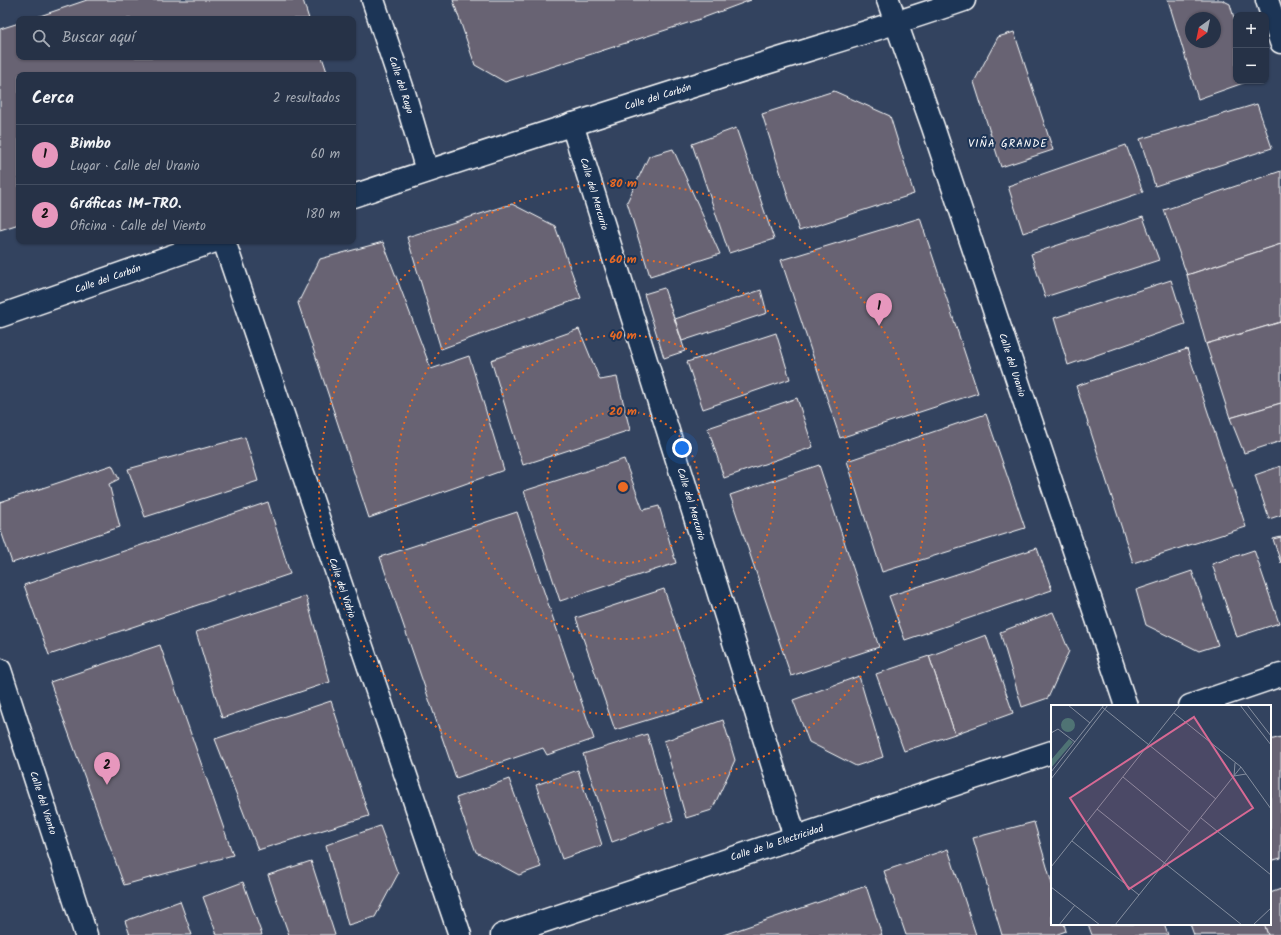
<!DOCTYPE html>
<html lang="es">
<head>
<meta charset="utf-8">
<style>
  :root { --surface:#263247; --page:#2e3a4e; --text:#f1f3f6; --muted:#a4aab4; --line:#424d60; --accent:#e797bd }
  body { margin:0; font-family:Kalam,sans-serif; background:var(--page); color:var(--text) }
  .controls { position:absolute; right:12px; top:12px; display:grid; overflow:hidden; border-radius:8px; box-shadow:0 1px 3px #0004 }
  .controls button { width:36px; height:36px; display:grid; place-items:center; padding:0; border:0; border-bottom:1px solid var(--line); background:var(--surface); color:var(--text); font:20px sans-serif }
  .compass { position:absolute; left:1185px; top:12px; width:36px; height:36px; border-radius:50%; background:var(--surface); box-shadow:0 1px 3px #0004; rotate:213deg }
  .you { position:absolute; left:682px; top:448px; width:14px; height:14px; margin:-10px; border:3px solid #fff; border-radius:50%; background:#1a73e8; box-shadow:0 0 0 6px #1a73e833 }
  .badge { display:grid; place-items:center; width:26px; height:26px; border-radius:50%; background:var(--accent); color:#111; font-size:13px; font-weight:700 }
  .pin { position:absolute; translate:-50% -33px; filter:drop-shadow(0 1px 2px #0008) }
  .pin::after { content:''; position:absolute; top:21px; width:14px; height:12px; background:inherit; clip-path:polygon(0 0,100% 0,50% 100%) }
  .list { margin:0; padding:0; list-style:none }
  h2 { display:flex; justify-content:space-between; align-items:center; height:52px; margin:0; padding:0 16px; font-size:17px }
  h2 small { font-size:13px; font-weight:400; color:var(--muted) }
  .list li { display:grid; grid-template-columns:26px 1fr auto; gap:12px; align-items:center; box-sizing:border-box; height:60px; padding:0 16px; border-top:1px solid var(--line) }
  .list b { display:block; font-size:15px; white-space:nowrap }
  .list p { margin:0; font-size:13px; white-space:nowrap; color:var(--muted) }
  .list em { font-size:13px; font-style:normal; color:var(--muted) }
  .icon { flex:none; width:22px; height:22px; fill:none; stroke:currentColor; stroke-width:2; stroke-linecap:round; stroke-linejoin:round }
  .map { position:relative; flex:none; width:1281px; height:935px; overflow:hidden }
  .search { position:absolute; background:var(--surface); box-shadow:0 1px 3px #0004; left:16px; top:16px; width:340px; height:44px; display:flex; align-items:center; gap:10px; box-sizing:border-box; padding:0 14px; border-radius:8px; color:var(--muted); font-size:15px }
  .panel { position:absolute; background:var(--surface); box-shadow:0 1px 3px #0004; left:16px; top:72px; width:340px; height:172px; border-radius:8px }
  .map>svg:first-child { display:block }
</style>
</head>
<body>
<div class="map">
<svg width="1281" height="935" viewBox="0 0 1281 935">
  <rect width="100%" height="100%" fill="#33435f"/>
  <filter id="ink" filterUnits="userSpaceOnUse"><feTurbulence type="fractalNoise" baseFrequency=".025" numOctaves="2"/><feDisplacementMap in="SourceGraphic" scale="8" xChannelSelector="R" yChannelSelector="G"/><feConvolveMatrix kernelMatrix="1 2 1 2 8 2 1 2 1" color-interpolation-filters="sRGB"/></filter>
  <g filter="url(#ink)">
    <g fill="#676373" stroke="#fff" fill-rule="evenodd">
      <polygon points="87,0 303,0 309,19 31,19"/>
      <polygon points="453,0 751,0 700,19 505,82 475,65"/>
      <path d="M 1168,0 L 1222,0 L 1230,4 L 1236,25 L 1236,81 L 1249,81 L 1198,99 ZM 1191,18 L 1215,18 L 1215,42 L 1191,42 Z"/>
      <polygon points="19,23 19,57 322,57 328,75 19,75 19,224 0,230 0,29"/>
      <polygon points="1014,32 1053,150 1001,167 974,82 998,37"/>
      <polygon points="834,91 890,116 914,194 799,231 762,114"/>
      <polygon points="1257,104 1272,148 1155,186 1140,139"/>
      <polygon points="736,128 774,239 729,253 692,144"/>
      <polygon points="1126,145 1143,192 1023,233 1008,186"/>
      <polygon points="673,149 720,254 650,276 627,202 649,156"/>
      <polygon points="1281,171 1281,244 1187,275 1164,210"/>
      <polygon points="512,204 555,226 581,298 441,349 407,237"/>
      <polygon points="1143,217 1159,260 1045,297 1031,254"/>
      <polygon points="920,218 978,393 840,438 781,260"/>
      <polygon points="383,242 431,369 469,356 504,470 369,518 298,303 320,259"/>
      <polygon points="1281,244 1281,322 1206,344 1187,275"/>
      <polygon points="1171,280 1185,324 1068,365 1054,318"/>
      <polygon points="664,288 685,351 664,358 644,294"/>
      <polygon points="761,290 767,313 682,341 675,319"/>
      <polygon points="1281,322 1281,403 1230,418 1206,344"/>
      <polygon points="579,329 600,380 617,377 630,430 523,465 491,360"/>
      <polygon points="776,333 790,379 703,409 687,362"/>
      <polygon points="1187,349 1246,527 1133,563 1076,386"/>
      <polygon points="797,398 813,447 724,478 708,428"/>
      <polygon points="1281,403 1281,441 1244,453 1230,418"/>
      <polygon points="986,414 1025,528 882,572 847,461"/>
      <polygon points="245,437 258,481 145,517 128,469"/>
      <polygon points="624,459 643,510 659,506 676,563 560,601 524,491"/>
      <polygon points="112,465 119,479 109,484 120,527 12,563 0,528 0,502"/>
      <polygon points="819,465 879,647 791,676 730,495"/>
      <polygon points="1281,466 1281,515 1269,519 1255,475"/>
      <polygon points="268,502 290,574 49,655 24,585"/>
      <polygon points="517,512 594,739 547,755 543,748 456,778 380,557"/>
      <polygon points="1281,537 1281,563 1273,539"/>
      <polygon points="1037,548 1052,590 905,640 889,596"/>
      <polygon points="1254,550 1279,623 1237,637 1212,564"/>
      <polygon points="1192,571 1218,645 1199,651 1146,625 1136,590"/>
      <polygon points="664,589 703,703 615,730 576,618"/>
      <polygon points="306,596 330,682 222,718 196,632"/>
      <polygon points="1053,612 1069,651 1048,698 1022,707 1000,632"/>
      <polygon points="986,635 1013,713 955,734 929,656"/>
      <polygon points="160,645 233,855 124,885 50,682"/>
      <polygon points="929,656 955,734 904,751 876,674"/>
      <polygon points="859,676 883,757 856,766 809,742 793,700"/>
      <polygon points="331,701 369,816 258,850 215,739"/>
      <polygon points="723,720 735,760 712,810 686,818 664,741"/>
      <polygon points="647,734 673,820 612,842 583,754"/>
      <polygon points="1281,737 1281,858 1270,861 1270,740"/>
      <polygon points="578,770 602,845 562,859 536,785"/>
      <polygon points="509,779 541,867 519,875 476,852 456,798"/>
      <polygon points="1034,822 1052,884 1052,924 1064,924 1066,931 1055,935 1002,935 973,838"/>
      <polygon points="380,826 398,874 375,917 348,925 326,845"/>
      <polygon points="948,849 976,935 906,935 884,871"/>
      <polygon points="311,861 335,935 289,935 268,875"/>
      <polygon points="243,882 262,935 217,935 203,897"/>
      <polygon points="866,886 882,935 723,935"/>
      <polygon points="1281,889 1281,935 1268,935 1264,924 1270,924 1270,893"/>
      <polygon points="180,901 192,935 130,935 125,921"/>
      <polygon points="1088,924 1164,924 1168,935 1092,935"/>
      <polygon points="1190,924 1264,924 1268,935 1194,935"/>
    </g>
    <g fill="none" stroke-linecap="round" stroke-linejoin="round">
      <g stroke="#fff" stroke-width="25">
        <g id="minor">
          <polyline points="373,0 405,96 427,171"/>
          <polyline points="888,0 933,127 1126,706"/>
          <polyline points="1267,0 1281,42"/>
          <polyline points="572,124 795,837"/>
          <path d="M 353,196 C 473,156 592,118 712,80 C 796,53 881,29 964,0"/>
          <polyline points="224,241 460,935"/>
          <polyline points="0,316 215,241"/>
          <polyline points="0,670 86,935"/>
          <polyline points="1190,706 1281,675"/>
          <polyline points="502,935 1052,752"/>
        </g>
      </g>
      <use href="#minor" stroke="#1d3557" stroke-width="22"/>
    </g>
  </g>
  <g fill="none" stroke="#ea6a24" stroke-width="2" stroke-dasharray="2 4">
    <circle cx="623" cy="487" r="76"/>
    <circle cx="623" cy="487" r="152"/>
    <circle cx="623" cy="487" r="228"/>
    <circle cx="623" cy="487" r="304"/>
  </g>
  <g text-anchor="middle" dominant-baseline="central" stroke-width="4" stroke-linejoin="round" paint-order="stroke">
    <g font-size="10" fill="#fff" stroke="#1d3557">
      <text transform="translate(401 85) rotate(72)">Calle del Rayo</text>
      <text transform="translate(658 97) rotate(-17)">Calle del Carbón</text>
      <text transform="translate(594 194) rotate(73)">Calle del Mercurio</text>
      <text transform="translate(108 279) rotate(-19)">Calle del Carbón</text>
      <text transform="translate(1012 365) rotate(72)">Calle del Uranio</text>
      <text transform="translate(691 504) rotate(73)">Calle del Mercurio</text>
      <text transform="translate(342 588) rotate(71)">Calle del Vidrio</text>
      <text transform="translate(43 803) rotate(72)">Calle del Viento</text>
      <text transform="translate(777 843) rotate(-18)">Calle de la Electricidad</text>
    </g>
    <g font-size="11" letter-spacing="1" fill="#fff" stroke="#1d3557">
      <text x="1008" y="144">VIÑA GRANDE</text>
    </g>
  </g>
  <g transform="translate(1051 705)">
    <rect width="220" height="220" fill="#33435f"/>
    <path d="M10 20a7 7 0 1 1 14 0a7 7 0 1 1-14 0ZM 18,34 L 22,37 L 0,63 L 0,55 Z" fill="#4f7374"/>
    <path fill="none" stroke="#858e9f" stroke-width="1" d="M 17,0 L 39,18M 189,0 L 220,40M 196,0 L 220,31M 51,2 L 165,94M 123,8 L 190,62 L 220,104M 0,28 L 7,24 L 24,37M 184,58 L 183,71 L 195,69M 0,67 L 53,0M 72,72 L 139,127M 0,74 L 57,0M 46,104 L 191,220M 150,113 L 220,170M 21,136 L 88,190M 0,162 L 129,0M 0,182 L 49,220M 8,220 L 24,200M 64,220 L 190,62M 202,220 L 220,203"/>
    <path fill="#d76994" fill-opacity="0.15" stroke="#d76994" stroke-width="2" d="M 143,12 L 202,103 L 78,184 L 19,93 Z"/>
    <rect width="220" height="220" fill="none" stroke="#fff" stroke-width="2"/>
  </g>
  <circle cx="623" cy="487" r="6" fill="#ea6a24" stroke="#1d3557" stroke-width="2"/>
  <g font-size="12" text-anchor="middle" font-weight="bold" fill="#ea6a24" stroke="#1d3557" stroke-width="4" stroke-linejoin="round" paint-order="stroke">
    <text x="623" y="187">80 m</text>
    <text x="623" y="263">60 m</text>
    <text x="623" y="339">40 m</text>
    <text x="623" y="415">20 m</text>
  </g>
</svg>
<div class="controls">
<button>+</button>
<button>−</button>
</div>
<svg class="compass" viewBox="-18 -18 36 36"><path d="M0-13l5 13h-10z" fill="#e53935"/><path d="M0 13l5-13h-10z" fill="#a4aab4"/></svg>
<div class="you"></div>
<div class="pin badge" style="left:879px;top:326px">1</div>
<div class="pin badge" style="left:107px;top:785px">2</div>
<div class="search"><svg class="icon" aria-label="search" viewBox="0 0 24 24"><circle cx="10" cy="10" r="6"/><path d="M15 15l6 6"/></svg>Buscar aquí</div>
<section class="panel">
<h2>Cerca<small>2 resultados</small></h2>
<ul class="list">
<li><span class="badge">1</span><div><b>Bimbo</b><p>Lugar · Calle del Uranio</p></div><em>60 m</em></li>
<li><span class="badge">2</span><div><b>Gráficas IM-TRO.</b><p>Oficina · Calle del Viento</p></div><em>180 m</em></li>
</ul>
</section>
</div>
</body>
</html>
